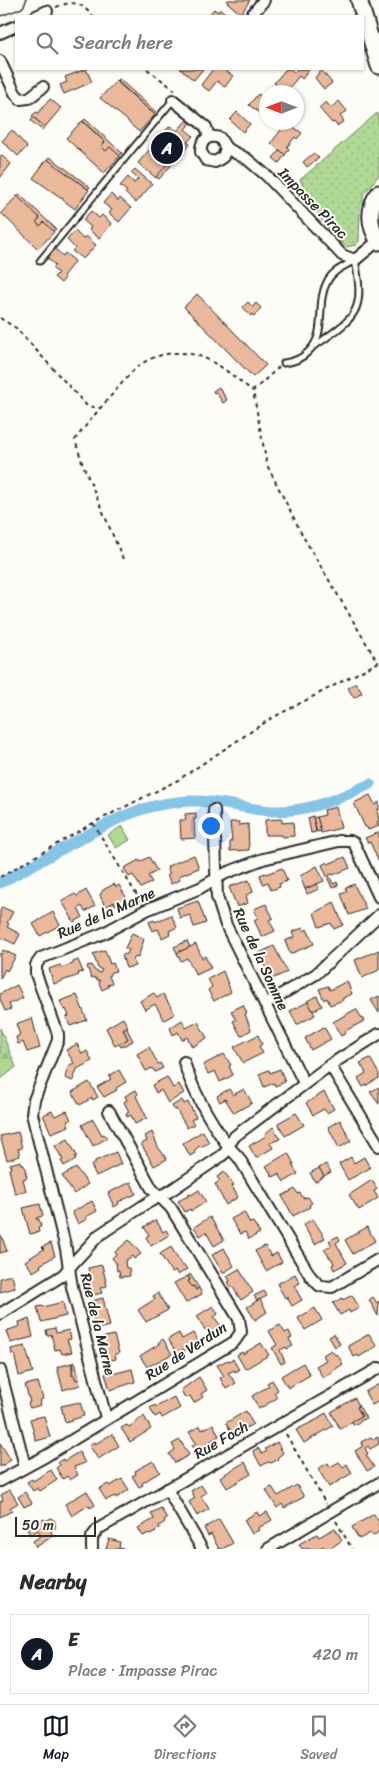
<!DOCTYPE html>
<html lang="en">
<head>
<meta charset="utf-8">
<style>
  :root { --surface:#fff; --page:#f2f2f3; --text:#2b2b33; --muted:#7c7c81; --line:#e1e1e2; --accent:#111827 }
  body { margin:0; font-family:Sriracha,sans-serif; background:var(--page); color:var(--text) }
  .compass { position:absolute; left:259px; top:85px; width:45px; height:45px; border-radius:50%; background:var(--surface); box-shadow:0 1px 4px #0004; rotate:270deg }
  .scale { position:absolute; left:15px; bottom:12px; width:81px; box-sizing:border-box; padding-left:5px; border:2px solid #2b2b2b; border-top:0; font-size:14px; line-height:18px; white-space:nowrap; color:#2b2b2b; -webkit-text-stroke:4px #fdfcf7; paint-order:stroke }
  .you { position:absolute; left:210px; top:825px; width:18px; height:18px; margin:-12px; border:4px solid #fff; border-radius:50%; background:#1a73e8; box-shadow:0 0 0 8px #1a73e833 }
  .badge { display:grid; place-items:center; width:32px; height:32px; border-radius:50%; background:var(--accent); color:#fff; font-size:16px; font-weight:700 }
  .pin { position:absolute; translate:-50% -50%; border:2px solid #fff; box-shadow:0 1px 5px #0006 }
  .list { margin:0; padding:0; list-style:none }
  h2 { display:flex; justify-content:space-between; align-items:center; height:65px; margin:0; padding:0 20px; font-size:21px }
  h2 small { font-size:16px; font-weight:400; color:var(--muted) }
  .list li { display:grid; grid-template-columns:32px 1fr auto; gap:15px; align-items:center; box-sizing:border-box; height:80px; margin:0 10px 10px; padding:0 10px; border:1px solid var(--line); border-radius:0px }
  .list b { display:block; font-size:19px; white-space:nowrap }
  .list p { margin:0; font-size:16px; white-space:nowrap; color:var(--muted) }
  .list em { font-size:16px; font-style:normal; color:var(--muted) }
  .icon { flex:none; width:28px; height:28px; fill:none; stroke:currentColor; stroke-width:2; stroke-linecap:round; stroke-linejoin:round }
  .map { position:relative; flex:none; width:379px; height:1549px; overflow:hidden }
  .search { position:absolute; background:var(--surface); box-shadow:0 1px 4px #0004; left:15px; right:15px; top:15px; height:55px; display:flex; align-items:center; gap:12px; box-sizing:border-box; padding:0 18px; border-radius:0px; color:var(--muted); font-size:19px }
  .sheet { height:155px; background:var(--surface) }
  nav { display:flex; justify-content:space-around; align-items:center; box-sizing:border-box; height:70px; border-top:1px solid var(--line); background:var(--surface); font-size:14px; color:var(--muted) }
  nav a { display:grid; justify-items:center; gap:2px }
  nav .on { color:var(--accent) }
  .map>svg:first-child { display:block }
</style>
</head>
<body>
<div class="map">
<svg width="379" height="1549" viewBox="0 0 379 1549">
  <defs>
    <pattern id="grass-dots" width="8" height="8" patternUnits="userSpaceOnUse" patternTransform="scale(1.25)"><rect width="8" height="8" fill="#afd895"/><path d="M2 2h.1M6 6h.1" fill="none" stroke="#97ba81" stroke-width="1.8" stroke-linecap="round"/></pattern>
    <pattern id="forest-firs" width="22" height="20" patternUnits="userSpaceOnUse" patternTransform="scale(1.25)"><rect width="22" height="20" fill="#afd895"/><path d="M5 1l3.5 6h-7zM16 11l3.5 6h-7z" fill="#97ba81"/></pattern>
    <pattern id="park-crowns" width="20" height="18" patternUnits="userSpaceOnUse" patternTransform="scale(1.25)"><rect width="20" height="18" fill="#afd895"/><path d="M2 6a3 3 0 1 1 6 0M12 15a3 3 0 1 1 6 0" fill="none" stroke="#97ba81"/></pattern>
  </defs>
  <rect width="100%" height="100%" fill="#fdfcf7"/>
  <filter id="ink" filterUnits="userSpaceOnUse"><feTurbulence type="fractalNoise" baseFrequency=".02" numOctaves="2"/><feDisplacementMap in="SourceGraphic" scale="10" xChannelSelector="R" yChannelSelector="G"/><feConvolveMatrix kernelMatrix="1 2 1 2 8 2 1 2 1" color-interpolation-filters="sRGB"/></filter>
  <g filter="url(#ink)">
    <path fill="url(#grass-dots)" stroke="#6d8260" d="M 377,113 L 379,131 L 379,175 L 364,194 L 360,208 L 359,241 L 356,245 L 346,247 C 325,232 312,203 300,180 Z"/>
    <polygon fill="url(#forest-firs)" stroke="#6d8260" points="0,1028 16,1067 0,1080"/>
    <polygon fill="url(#park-crowns)" stroke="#6d8260" points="122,826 130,840 116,848 108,835"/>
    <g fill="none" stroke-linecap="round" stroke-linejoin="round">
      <path stroke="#86c4e6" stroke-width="11" d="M 0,883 C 24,870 49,856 73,843 C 109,823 136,806 178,802 C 206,798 233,806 261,810 C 301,815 334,801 370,784"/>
    </g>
    <g fill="#eab99b" stroke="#2b2b2b">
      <polygon points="228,0 250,0 241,14 227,2"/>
      <polygon points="214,9 218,12 220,9 229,16 208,16"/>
      <polygon points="86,69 92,82 64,94 60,85 67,82 65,77"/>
      <polygon points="180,69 203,69 194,80"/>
      <polygon points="213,69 223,69 233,76 225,87 217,81 209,91 201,85"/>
      <polygon points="286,69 291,69 294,72 297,69 307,69 309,70 302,79 299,76 286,92 277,92 281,88 274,83"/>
      <polygon points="321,70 332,83 324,89 315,78"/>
      <polygon points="119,79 156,112 154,114 117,81"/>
      <polygon points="116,81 155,115 139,132 129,123 129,122 100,98"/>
      <polygon points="258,94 266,100 265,102 266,104 266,118 249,105"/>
      <polygon points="50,99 61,108 45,127 32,116 36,112 38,113"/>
      <polygon points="339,101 347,111 340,116 344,121 337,126 334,122 332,123 319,108 326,102 331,108"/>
      <polygon points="237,112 250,124 243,132 230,120"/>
      <polygon points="33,117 45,127 42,130 31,121"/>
      <polygon points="85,119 122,153 119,156 110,147 106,151 101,146 105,142 83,121"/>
      <polygon points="187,120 191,123 185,129 193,136 156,178 138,163 170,126 177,131"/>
      <polygon points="82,121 105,142 101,146 106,151 110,147 120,156 104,173 66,138"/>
      <polygon points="287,122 292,122 294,124 292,126 302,133 297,139 295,137 287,147 289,149 285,155 271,143"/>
      <polygon points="12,130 27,147 18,156 2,141"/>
      <polygon points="187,142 190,144 159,179 156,177"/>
      <polygon points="280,150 285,155 279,163 273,158"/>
      <polygon points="314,153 319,158 307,167 303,162"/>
      <polygon points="1,155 11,164 0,178 0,156"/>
      <polygon points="50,157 90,187 88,189 48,160"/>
      <polygon points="47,159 89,190 75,209 63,200 63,199 33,178"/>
      <polygon points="135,169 152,184 136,203 125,193 127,191 120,186 128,177 134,183 138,179 131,173"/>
      <polygon points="19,194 56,229 53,231 44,222 40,226 36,222 40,218 17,197"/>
      <polygon points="111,194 118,201 120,198 131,208 119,222 109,213 112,210 103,203"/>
      <polygon points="17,196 40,218 36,222 40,226 44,222 54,232 38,249 1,213"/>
      <polygon points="91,211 99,218 102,215 112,224 99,238 89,230 91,227 83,220"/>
      <polygon points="75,231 83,239 86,236 96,245 83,259 72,251 75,248 67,240"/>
      <polygon points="54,248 63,256 65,253 75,261 63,276 65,278 61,283 54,277 58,273 52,268 55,265 46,257"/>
      <polygon points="197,294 266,365 253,377 184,307"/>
      <polygon points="248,302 253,307 256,303 261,308 254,316 252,314 251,316 243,307"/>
      <polygon points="219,387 227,400 223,403 216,392 214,393 213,391"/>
      <polygon points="356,683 362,693 354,698 348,688"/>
      <polygon points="370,795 375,805 379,802 379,810 377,810 379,821 377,822 379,826 368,830 367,827 365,827 354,803"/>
      <polygon points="336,807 341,828 321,833 317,817 325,815 324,810"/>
      <polygon points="196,813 196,819 194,819 195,838 181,839 180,820 186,820 185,814"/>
      <polygon points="313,816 316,832 311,833 308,818"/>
      <polygon points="317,817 321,831 317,832 313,818"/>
      <polygon points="282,819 282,823 293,822 294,836 283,837 282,835 265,835 265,820"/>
      <polygon points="230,822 239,822 239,825 248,824 249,850 230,851 230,841 232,841"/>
      <polygon points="379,832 379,860 378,860 370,842 368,843 365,838"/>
      <polygon points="194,855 199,868 179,876 180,880 171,884 167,875 170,874 167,870 168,866"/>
      <polygon points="149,857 157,871 148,876 152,882 141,888 133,875 129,877 124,868 139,860 140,862"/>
      <polygon points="345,857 350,868 333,875 332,874 329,875 333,884 337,882 338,885 332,888 322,865 327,862 328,864"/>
      <polygon points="317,866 324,881 305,889 300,876"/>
      <polygon points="282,868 287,881 279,884 280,887 271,890 268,882 263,884 260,875 265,873 266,874"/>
      <polygon points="249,880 253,892 246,895 248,903 237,907 229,887"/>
      <polygon points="114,884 116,887 119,885 127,899 115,905 114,902 105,907 100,895 103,890"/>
      <polygon points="317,884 319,889 307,894 305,889"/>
      <polygon points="354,884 366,909 349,915 341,894 347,892 345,888"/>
      <polygon points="86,890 95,906 85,912 82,906 78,909 83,917 74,922 62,901 75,894 77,896"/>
      <polygon points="198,901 206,923 194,927 190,915 180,918 177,908"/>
      <polygon points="334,902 343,925 334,929 331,923 319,927 314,913"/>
      <polygon points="266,904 273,918 269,920 275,931 262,937 254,920 258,918 254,909"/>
      <polygon points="2,907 13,912 7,923 9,924 7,927 20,934 15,944 0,937 0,911"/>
      <polygon points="53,912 60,925 40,936 33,924"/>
      <polygon points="171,915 177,927 169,931 170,934 162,938 158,929 153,931 149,922 154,920 155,922"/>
      <polygon points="303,928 304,931 307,929 314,944 290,954 285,941 294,937 292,932"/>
      <polygon points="132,933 144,939 138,958 135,957 133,960 135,966 126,968 122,955 127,954 129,950 125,948"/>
      <polygon points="187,941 190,947 177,953 174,947"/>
      <polygon points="196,944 202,958 205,956 211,968 196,975 187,958 181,961 177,953"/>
      <polygon points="274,946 287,972 272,979 259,953"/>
      <polygon points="3,950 16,956 7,971 5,969 0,979 0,953 2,954"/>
      <polygon points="105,950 110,964 113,963 116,971 111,972 109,976 112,983 107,985 108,987 102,990 99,983 100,981 93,977 91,978 87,966 92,965 94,970 100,973 102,970 98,968 93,954"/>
      <polygon points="379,950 379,970 362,978 355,960"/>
      <polygon points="78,960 83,972 78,973 79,975 54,984 49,969 60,965 61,968 73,964 73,962"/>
      <polygon points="223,971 231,992 214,1001 208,990 212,987 208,979"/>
      <polygon points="347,981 352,994 343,998 343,1000 330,1005 327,998 324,1000 319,989 328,986 330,990"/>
      <polygon points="17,985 23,998 9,1004 11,1009 5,1011 0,999 0,994"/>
      <polygon points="154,993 157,998 163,994 175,1014 164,1020 155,1004 145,1010 140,1001"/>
      <polygon points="77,995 87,1020 70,1026 66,1017 69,1016 66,1009 64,1010 60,1001"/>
      <polygon points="317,996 322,1006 313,1011 307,1001"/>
      <polygon points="379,996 379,1013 371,1000"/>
      <polygon points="308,1002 315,1015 297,1025 290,1011"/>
      <polygon points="243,1005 247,1013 245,1014 251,1030 241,1036 233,1021 236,1020 231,1011"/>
      <polygon points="356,1009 364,1021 345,1031 346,1033 341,1036 333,1022"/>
      <polygon points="32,1018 40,1048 27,1052 23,1042 18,1044 16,1037 20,1035 16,1024"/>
      <polygon points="123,1018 128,1027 123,1029 128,1039 115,1046 106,1028"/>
      <polygon points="182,1020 186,1028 198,1022 207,1038 192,1047 187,1037 182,1040 178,1032 173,1035 170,1028"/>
      <polygon points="126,1027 133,1041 121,1047 119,1044 128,1039 123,1029"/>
      <polygon points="324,1027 331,1039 311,1050 305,1038"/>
      <polygon points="258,1035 262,1044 259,1046 263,1053 243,1063 234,1047"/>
      <polygon points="77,1044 82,1054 87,1051 92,1061 77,1069 73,1081 65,1078 68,1066 74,1063 66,1050"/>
      <polygon points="149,1047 158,1064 160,1063 163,1068 155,1072 152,1068 146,1071 137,1054"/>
      <polygon points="224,1054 231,1065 229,1066 233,1075 220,1082 215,1071 208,1074 203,1065"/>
      <polygon points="370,1058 379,1074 379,1078 363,1087 358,1078 366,1073 360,1063"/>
      <polygon points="280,1069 285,1082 275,1086 274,1083 264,1087 259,1074 269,1070 270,1073"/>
      <polygon points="119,1070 126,1082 116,1088 117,1090 104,1097 97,1087 111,1079 109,1076"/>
      <polygon points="167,1077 173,1088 179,1084 184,1093 168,1103 161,1090 156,1093 152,1085"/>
      <polygon points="89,1082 98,1097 93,1100 92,1098 80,1105 72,1092"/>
      <polygon points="379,1087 379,1104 370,1092"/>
      <polygon points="229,1089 233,1095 244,1089 252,1103 234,1113 225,1099 220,1102 217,1096"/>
      <polygon points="136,1090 138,1094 136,1096 147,1118 135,1124 131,1115 127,1117 126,1114 129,1112 124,1102 127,1100 125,1096"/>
      <polygon points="324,1092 334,1109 327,1113 324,1109 313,1115 306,1103"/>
      <polygon points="182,1100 184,1104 188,1102 196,1117 191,1120 194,1124 187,1128 176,1109 174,1110 172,1106"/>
      <polygon points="52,1111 55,1116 67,1111 71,1120 67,1121 69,1126 51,1133 43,1115"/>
      <polygon points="296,1113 304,1125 285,1136 278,1123"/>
      <polygon points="93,1119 102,1135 104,1134 107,1138 93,1146 82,1125"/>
      <polygon points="340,1120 351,1141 339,1148 328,1127"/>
      <polygon points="273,1127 280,1139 270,1143 273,1148 256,1158 249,1146 266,1136 265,1134"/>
      <polygon points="203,1131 209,1143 200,1147 200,1146 198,1147 194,1151 195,1153 190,1156 183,1143"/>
      <polygon points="18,1132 22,1148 18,1149 20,1156 7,1160 0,1136"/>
      <polygon points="152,1132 158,1147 167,1159 154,1166 141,1144 147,1141 145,1136"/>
      <polygon points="68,1139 77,1156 75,1157 76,1159 64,1166 61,1161 63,1160 55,1146"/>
      <polygon points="116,1152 121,1164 96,1176 91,1165 95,1163 95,1161"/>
      <polygon points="288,1153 294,1164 292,1165 298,1174 284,1182 279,1174 273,1177 266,1166"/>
      <polygon points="351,1157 354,1163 364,1157 370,1168 348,1180 339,1164"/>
      <polygon points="21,1161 22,1165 24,1165 27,1178 23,1179 26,1191 15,1194 9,1169 11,1168 10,1164"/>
      <polygon points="326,1164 331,1172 324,1176 319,1168"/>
      <polygon points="76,1168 88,1184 74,1194 62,1176"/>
      <polygon points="319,1168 324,1176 315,1182 310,1173"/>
      <polygon points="224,1172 234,1185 232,1186 238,1197 226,1205 215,1184 220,1181 217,1177"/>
      <polygon points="372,1180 377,1189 374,1191 378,1198 359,1210 349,1195"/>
      <polygon points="131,1182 136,1194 118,1202 119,1204 114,1207 108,1193"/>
      <polygon points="295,1189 298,1194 300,1193 303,1198 308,1197 312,1203 309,1205 310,1207 293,1216 282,1196"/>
      <polygon points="199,1190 206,1202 191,1211 190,1209 185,1212 178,1201 188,1196 188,1194 191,1195"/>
      <polygon points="92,1201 97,1211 86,1217 87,1219 78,1224 72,1212"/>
      <polygon points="40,1204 43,1216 36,1218 37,1220 39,1219 41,1227 38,1227 39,1232 30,1234 23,1208"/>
      <polygon points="244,1212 250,1223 253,1222 260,1233 249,1239 245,1232 240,1234 231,1219"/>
      <polygon points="210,1217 224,1240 214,1246 206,1232 200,1236 194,1227"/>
      <polygon points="313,1219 325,1238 315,1244 303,1225"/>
      <polygon points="156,1220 163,1232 166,1230 169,1235 151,1246 146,1237 149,1235 144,1227"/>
      <polygon points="367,1227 375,1241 353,1254 345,1240"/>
      <polygon points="1,1235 7,1251 0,1253 0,1236"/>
      <polygon points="338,1236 340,1240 336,1243 347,1263 334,1270 332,1265 334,1264 332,1259 330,1258 324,1249 332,1245 329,1241"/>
      <polygon points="129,1240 141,1254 134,1259 132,1256 125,1261 126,1268 129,1268 130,1276 120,1277 119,1270 117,1271 116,1263 112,1258 116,1254 115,1252"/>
      <polygon points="51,1243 55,1256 40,1265 41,1267 33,1272 25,1261 44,1249 42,1247"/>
      <polygon points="265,1246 271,1256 277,1253 282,1262 266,1271 255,1251"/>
      <polygon points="171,1247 182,1266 184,1265 187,1269 178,1275 175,1271 172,1273 160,1254"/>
      <polygon points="224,1248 234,1266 223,1273 212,1255"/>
      <polygon points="102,1265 107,1286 100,1288 102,1293 93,1295 88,1268"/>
      <polygon points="239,1269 253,1292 241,1300 232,1286 231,1287 228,1282 230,1281 227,1276"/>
      <polygon points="190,1274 199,1288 196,1290 194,1286 192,1287 188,1281 190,1280 188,1276"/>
      <polygon points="295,1274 300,1283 294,1286 302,1300 292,1306 287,1297 285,1298 277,1284"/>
      <polygon points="12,1275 15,1288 0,1292 0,1278"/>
      <polygon points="188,1276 190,1280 188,1281 192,1287 194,1286 196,1290 199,1288 202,1294 186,1303 174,1283"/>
      <polygon points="264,1291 267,1296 257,1301 254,1296"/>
      <polygon points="158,1293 168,1310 146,1322 138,1310 155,1299 153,1296"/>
      <polygon points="352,1295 359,1308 350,1313 349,1310 340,1315 333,1303 342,1298 343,1300"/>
      <polygon points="373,1297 377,1303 379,1301 378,1316 369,1300"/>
      <polygon points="103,1298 110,1326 97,1329 88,1302"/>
      <polygon points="260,1299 267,1312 255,1320 247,1307"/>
      <polygon points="63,1302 66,1316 41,1322 37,1307 42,1306 43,1307"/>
      <polygon points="213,1306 218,1314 214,1317 221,1326 212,1332 209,1327 205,1330 197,1316"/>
      <polygon points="315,1308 322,1320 305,1330 298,1318"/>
      <polygon points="29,1319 33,1337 10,1343 6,1331 20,1326 19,1322"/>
      <polygon points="280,1325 285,1333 289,1331 292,1338 289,1339 293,1346 287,1349 286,1347 280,1350 285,1362 281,1364 272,1348 277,1345 269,1331"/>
      <polygon points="55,1328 56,1333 69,1330 71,1339 67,1340 72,1352 62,1354 60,1349 55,1350 51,1334 47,1336 46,1330"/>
      <polygon points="179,1333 182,1339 193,1333 199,1343 184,1351 183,1349 177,1353 168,1339"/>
      <polygon points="334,1334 340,1344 335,1347 329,1337"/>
      <polygon points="369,1334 377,1346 359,1357 358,1355 354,1357 348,1346"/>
      <polygon points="114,1335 119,1353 115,1354 116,1359 106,1361 101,1338"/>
      <polygon points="163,1339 172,1354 147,1367 140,1356 159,1344 158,1343"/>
      <polygon points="261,1343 269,1355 245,1369 237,1355 242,1352 243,1354"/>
      <polygon points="25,1346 33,1372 19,1376 14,1354 12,1355 11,1349"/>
      <polygon points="331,1350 335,1355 337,1354 343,1364 323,1378 316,1366 326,1360 323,1355"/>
      <polygon points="233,1359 239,1370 235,1372 234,1370 228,1373 236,1383 226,1389 220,1378 224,1376 217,1365 228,1360 229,1361"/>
      <polygon points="75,1362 79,1379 76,1380 71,1370 73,1369 72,1363"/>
      <polygon points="72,1363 72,1376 74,1375 76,1380 79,1379 80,1385 63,1390 57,1367"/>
      <polygon points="303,1363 310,1375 288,1388 281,1376"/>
      <polygon points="132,1369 135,1382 110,1390 105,1374 111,1372 112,1374"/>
      <polygon points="199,1377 207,1390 201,1394 203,1397 194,1403 190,1396 185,1398 181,1390"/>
      <polygon points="272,1380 278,1390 274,1393 277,1398 259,1409 252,1396 269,1386 267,1383"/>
      <polygon points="38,1382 43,1399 40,1400 41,1405 30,1408 28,1403 30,1402 25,1385"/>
      <polygon points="379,1384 379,1401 372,1405 365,1392"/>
      <polygon points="174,1397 180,1408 162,1418 160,1414 155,1417 150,1408 155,1405 156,1407"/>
      <polygon points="355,1398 359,1406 357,1407 362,1416 340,1429 331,1412"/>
      <polygon points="80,1402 84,1416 65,1422 61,1406"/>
      <polygon points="359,1406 366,1418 354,1425 352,1421 362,1416 357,1407"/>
      <polygon points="246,1411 253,1424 233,1435 226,1423"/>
      <polygon points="326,1413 333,1426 304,1443 296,1430 320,1418 319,1417"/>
      <polygon points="44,1416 50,1437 36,1441 30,1419"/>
      <polygon points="144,1416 151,1429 130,1442 121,1428 127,1425 129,1427"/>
      <polygon points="213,1424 219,1436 206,1444 209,1450 198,1456 192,1445 196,1443 189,1432 200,1426 202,1430"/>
      <polygon points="112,1434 119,1446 98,1459 89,1445 94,1442 95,1444"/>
      <polygon points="371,1437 373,1440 378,1437 379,1444 370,1449 368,1446 365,1448 368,1454 366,1455 374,1467 367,1471 355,1451 363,1446 361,1442"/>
      <polygon points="180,1440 189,1455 175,1463 169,1454 175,1450 172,1444"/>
      <polygon points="277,1442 283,1453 278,1457 277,1460 271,1463 268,1462 261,1466 253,1451 258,1448 262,1454 267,1451 265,1449"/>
      <polygon points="0,1443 11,1460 0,1467"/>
      <polygon points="79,1452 85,1463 74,1467 78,1475 70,1480 67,1476 63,1479 56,1468 60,1465 58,1462 63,1459 64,1461"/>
      <polygon points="153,1461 160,1472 142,1483 143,1485 139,1487 132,1476 136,1474 135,1471"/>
      <polygon points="245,1462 251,1474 227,1488 220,1477"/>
      <polygon points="339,1462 343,1467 347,1464 352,1473 329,1487 318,1469 328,1463 330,1467"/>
      <polygon points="51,1470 57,1480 40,1491 38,1488 33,1491 27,1482 32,1479 33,1481"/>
      <polygon points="122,1479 129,1490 116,1498 115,1496 106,1500 99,1489 108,1484 110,1486"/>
      <polygon points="201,1485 206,1493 201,1496 209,1509 197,1516 189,1502 195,1498 191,1491"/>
      <polygon points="297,1485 304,1497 284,1508 282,1504 277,1508 266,1490 272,1487 278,1496"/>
      <polygon points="10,1490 18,1503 10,1508 12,1511 0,1517 0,1502 3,1500 1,1495"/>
      <polygon points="87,1491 95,1505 90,1508 89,1505 72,1516 65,1504"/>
      <polygon points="25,1492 32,1503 24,1507 18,1497"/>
      <polygon points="161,1508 167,1519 164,1520 165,1522 159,1526 160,1528 155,1531 156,1532 150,1535 149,1533 143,1536 138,1528 154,1519 151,1513"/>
      <polygon points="257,1512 259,1516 267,1512 272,1520 258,1528 259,1530 252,1534 244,1520"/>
      <polygon points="374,1514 379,1522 379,1532 373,1536 371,1533 359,1539 352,1527"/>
      <polygon points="51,1518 55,1521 55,1529 51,1531 53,1536 36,1547 33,1541 41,1536 38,1530 30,1535 27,1529 44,1519 46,1521"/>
      <polygon points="219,1519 233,1543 222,1549 219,1549 211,1534 208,1536 204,1528"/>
      <polygon points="335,1528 342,1540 330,1549 325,1549 323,1546 318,1549 302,1549 299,1544 317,1534 319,1537"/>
      <polygon points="109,1539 120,1542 119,1548 123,1549 106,1549"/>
    </g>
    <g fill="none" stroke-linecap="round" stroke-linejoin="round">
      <g stroke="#2b2b2b" stroke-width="9">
        <g id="service">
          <polyline points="40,261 173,100"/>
          <path d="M 284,363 C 294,362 301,359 308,352 C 328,334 315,304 327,282 C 332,271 345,266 355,260 C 365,312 357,316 316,345"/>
        </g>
      </g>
      <g stroke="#2b2b2b" stroke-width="14">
        <g id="minor">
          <polyline points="36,16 47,11"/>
          <polyline points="251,16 264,0"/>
          <polyline points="0,33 16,26"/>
          <polyline points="0,61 15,93 20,99 29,98 43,87"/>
          <polyline points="173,100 206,127 209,137"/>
          <path d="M 226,148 L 223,157 L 215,162 L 206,160 L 201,152 C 200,140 209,134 220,138 L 226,148 L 247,159 L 267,176 L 342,255 L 355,260 L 378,241"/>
          <polyline points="214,810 217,897 226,925 304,1083"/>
          <polyline points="265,1004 316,974 379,915"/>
          <polyline points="379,1034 330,1065 235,1136 228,1146 239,1158 311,1277 320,1286 332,1287 379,1259"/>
          <polyline points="330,1065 379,1146"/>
          <path d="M 0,1314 L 63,1275 L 75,1261 L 99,1235 L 114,1225 L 149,1202 L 170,1191 L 220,1157 L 226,1152 L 228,1146 C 210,1121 193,1092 184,1062"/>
          <polyline points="0,1370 25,1466"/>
          <polyline points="106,1418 72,1287 66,1249 32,1114 34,1100 58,1040 58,1034 36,974 36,965 41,958 104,933 146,910 200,888 226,873 263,859 339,841 350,841 354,843 379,897"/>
          <polyline points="0,1481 46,1456 234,1342 241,1332 239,1319 171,1208 152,1189 109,1111"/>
          <polyline points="167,1489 202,1549"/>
          <polyline points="92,1549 92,1537 98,1529 379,1368"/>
          <polyline points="268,1549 379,1483"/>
        </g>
      </g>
      <g stroke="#2b2b2b" stroke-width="19">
        <g id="secondary">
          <polyline points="359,0 379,66"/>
          <path d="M 379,193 C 367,208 369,226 379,242"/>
        </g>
      </g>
      <g stroke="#2b2b2b" stroke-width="21">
        <polyline id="trunk" points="0,6 16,0"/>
      </g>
      <g stroke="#2b2b2b" stroke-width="2" stroke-dasharray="4 4" stroke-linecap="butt">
        <path d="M 56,7 C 75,0 79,2 93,16"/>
        <polyline points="147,69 175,90"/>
        <polyline points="287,181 298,188 304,199"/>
        <polyline points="0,318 16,328 87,406 100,408"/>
        <polyline points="279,367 253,391 267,465 304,538 378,663"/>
        <path d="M 123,559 L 83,465 L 75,440 C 88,422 102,406 116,390 C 124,381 133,369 143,363 C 157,354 176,351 191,354 C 214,358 235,378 253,391"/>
        <polyline points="93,823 141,902"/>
        <polyline points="0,877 93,823 178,780 270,719 379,662"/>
        <polyline points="286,1434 326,1504"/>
        <polyline points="336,1521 352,1549"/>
      </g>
      <use href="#service" stroke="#fdfcf7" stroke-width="5"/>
      <use href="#minor" stroke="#fdfcf7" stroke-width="10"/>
      <use href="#secondary" stroke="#fdfcf7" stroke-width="15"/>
      <use href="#trunk" stroke="#fdfcf7" stroke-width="18"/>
    </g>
  </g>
  <g text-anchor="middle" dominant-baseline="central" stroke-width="4" stroke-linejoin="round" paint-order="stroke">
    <g font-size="15" fill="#2b2b2b" stroke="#fdfcf7">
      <text transform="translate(313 203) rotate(46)">Impasse Pirac</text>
      <text transform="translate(106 913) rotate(-24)">Rue de la Marne</text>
      <text transform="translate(261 959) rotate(65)">Rue de la Somme</text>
      <text transform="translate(98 1324) rotate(76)">Rue de la Marne</text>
      <text transform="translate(186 1351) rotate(-33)">Rue de Verdun</text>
      <text transform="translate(221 1440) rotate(-30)">Rue Foch</text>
    </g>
  </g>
</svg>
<svg class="compass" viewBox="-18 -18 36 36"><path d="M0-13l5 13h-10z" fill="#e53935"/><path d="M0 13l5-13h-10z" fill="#7c7c81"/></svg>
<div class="scale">50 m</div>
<div class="you"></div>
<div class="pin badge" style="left:167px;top:148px">A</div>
<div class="search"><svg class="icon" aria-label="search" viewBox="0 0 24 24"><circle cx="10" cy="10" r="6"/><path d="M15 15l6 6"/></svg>Search here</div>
</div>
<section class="sheet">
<h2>Nearby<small></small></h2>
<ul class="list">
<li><span class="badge">A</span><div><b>E</b><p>Place · Impasse Pirac</p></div><em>420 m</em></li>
</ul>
</section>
<nav>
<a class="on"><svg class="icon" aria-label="map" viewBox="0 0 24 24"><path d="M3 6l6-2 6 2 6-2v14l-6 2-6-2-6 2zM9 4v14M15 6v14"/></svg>Map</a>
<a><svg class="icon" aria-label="directions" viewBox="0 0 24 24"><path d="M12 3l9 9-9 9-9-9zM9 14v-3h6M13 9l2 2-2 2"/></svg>Directions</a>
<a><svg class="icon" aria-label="saved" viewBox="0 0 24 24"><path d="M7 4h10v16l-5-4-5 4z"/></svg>Saved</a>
</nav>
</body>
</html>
